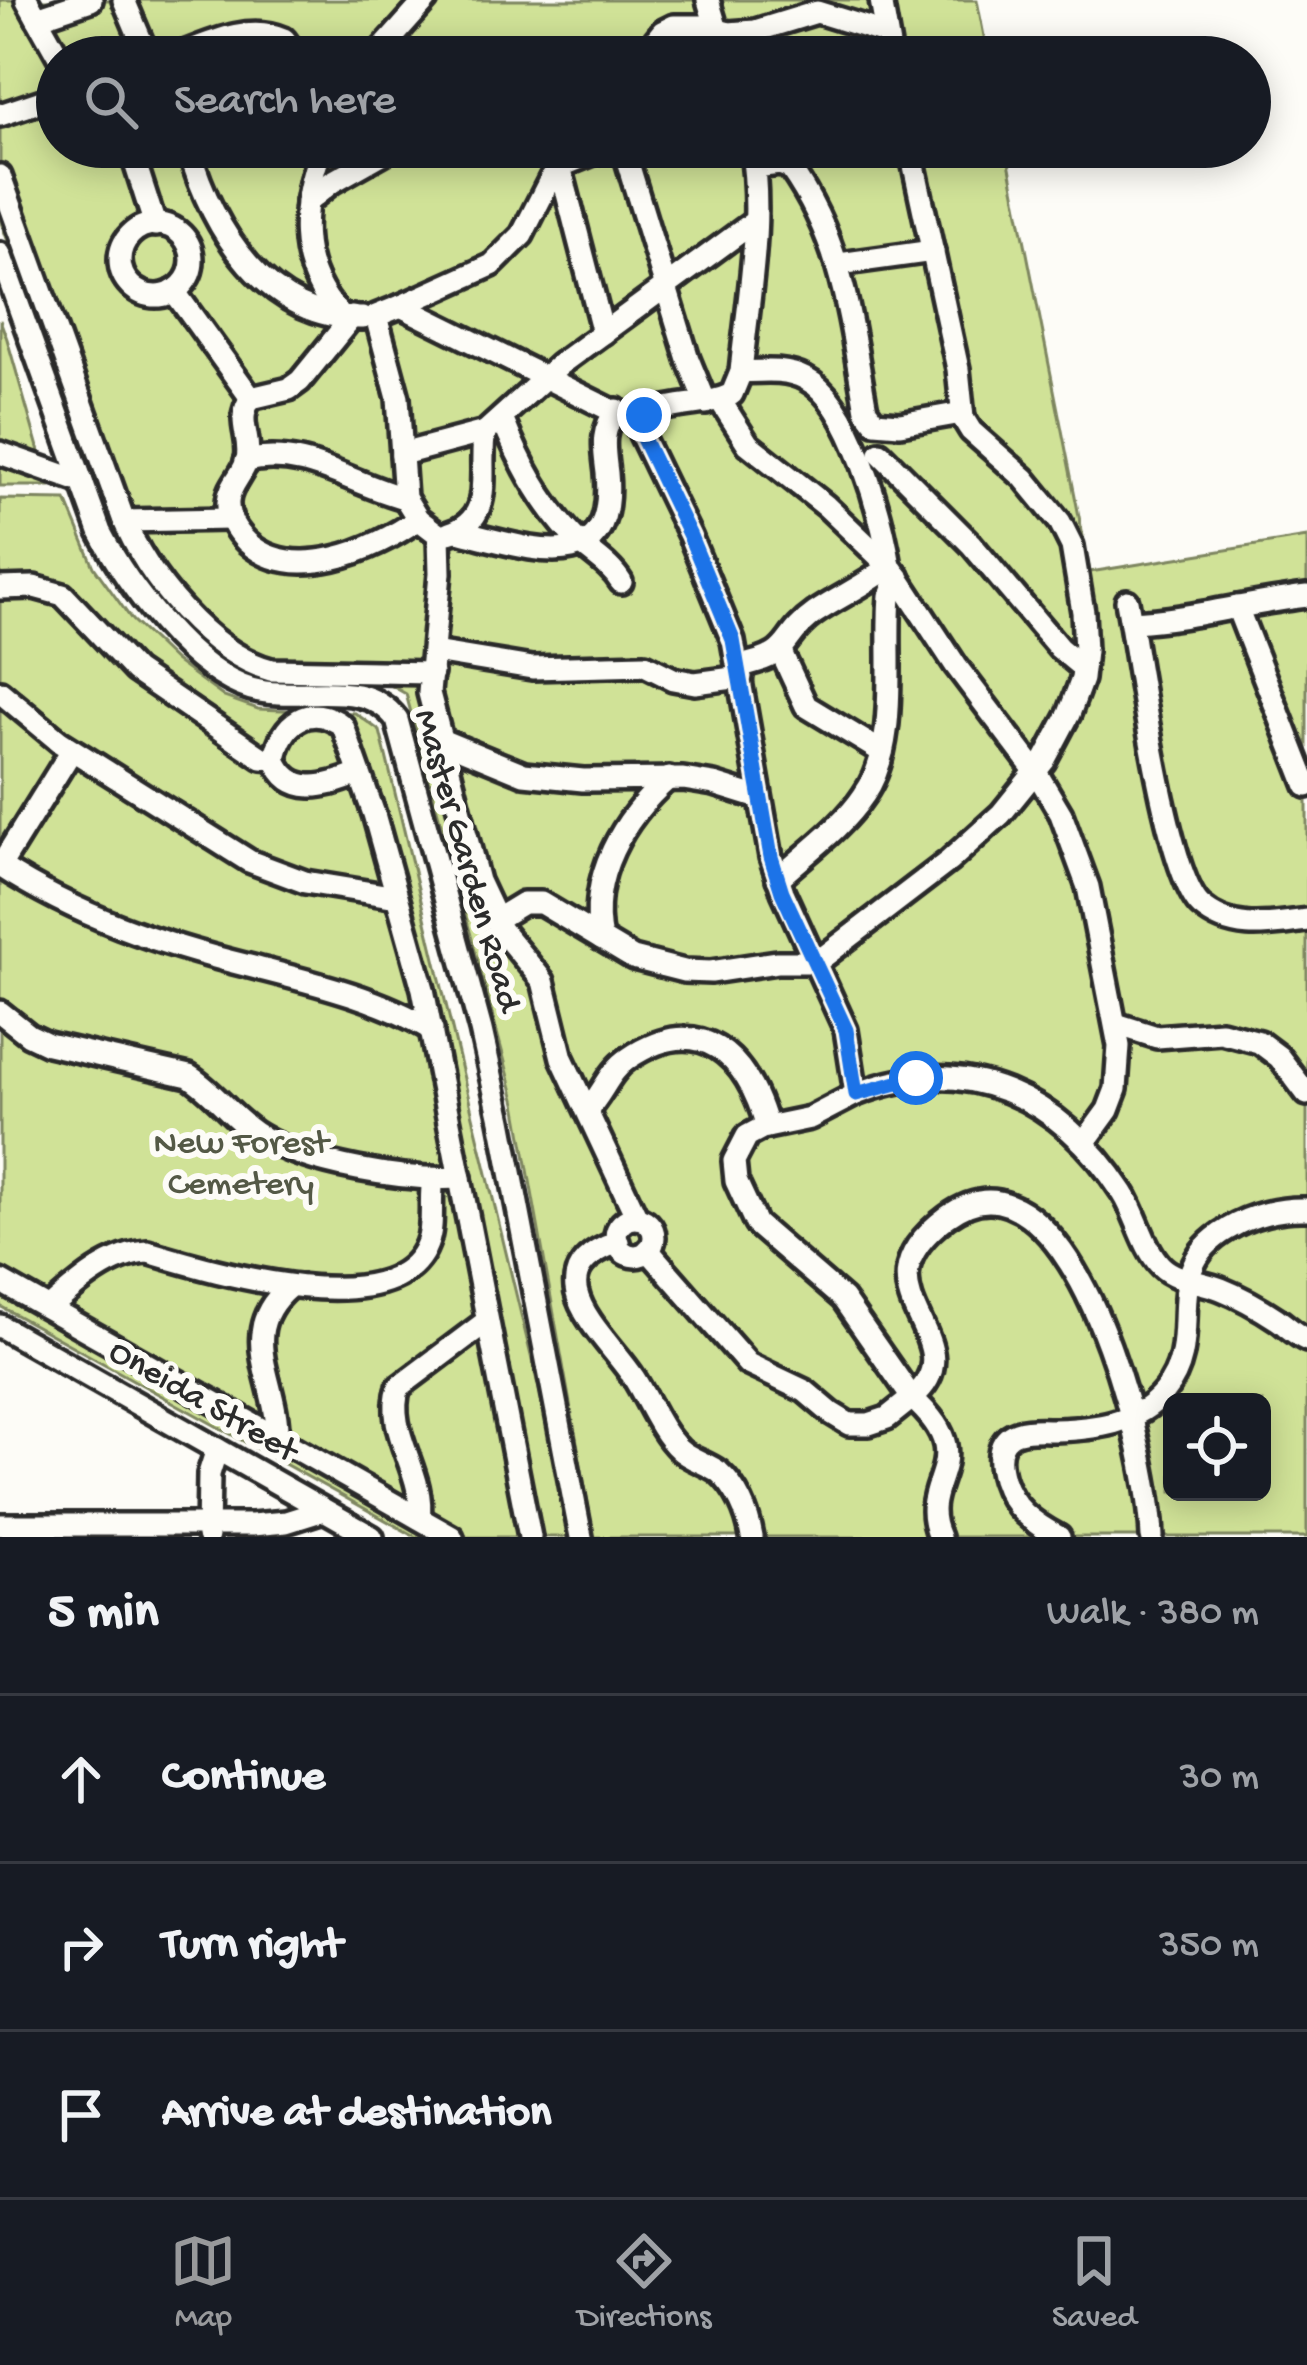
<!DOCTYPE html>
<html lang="en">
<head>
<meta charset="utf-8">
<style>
  :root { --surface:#171b24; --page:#242831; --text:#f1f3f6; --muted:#9ea1a6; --line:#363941; --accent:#98999b }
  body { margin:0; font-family:"Gochi Hand",sans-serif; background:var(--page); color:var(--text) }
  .controls { position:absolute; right:36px; bottom:36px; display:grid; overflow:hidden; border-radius:18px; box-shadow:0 6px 30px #0003 }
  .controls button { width:108px; height:108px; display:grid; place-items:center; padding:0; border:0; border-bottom:3px solid var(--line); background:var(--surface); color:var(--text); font:60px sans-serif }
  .stop { position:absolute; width:36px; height:36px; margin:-27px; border:9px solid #1a73e8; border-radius:50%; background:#fff }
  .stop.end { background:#1a73e8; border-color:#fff; box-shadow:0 3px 12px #0008 }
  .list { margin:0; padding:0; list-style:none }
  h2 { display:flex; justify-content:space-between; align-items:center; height:156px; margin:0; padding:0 48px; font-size:51px }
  h2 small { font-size:39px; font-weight:400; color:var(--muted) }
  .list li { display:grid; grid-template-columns:78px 1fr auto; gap:36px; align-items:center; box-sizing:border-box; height:168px; padding:0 48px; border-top:3px solid var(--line) }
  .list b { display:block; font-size:45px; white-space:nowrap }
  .list em { font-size:39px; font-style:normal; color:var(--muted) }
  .icon { flex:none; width:66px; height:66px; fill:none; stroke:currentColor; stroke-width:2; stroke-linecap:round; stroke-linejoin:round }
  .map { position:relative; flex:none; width:1307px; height:1537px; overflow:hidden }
  .search { position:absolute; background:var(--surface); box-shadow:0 6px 30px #0003; left:36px; right:36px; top:36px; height:132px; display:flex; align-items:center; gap:30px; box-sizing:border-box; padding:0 42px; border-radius:66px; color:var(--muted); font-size:45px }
  .sheet { height:660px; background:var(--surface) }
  nav { display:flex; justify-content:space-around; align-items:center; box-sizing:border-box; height:168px; border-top:3px solid var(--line); background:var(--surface); font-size:33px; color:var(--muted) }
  nav a { display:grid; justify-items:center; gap:6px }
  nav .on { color:var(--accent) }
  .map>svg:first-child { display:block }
</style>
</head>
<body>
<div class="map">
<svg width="1307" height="1537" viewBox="0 0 1307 1537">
  <rect width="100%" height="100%" fill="#fdfcf7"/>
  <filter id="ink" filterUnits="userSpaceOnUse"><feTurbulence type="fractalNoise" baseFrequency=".00833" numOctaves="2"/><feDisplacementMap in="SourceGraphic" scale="24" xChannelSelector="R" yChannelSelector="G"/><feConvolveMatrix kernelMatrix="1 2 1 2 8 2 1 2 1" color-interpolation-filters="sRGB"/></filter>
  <g filter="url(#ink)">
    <g fill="#d0e297" stroke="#7e8661" stroke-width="3" fill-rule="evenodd">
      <path d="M 0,0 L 977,0 L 988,57 L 57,57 L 57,147 L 1006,147 L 1090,572 L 1307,537 L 1307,1537 L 594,1537 L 516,1103 L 406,694 L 374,676 L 270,676 L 141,573 L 121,543 L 0,220 ZM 1172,1402 L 1262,1402 L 1262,1492 L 1172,1492 Z"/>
      <polygon points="0,320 7,339 49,486 0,486"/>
      <polygon points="0,499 66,500 94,567 132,620 175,661 224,697 258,709 355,713 380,731 560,1476 567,1537 416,1537 0,1306"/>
    </g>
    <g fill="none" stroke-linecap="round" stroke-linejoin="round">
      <g stroke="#2b2b2b" stroke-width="30">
        <g id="minor">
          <polyline points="27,0 59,57"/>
          <polyline points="124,0 148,57"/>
          <polyline points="708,0 725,57"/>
          <polyline points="881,0 891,57"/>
          <polyline points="37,18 91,0"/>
          <path d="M 174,57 C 208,44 248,23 284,39 L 297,57"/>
          <polyline points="375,57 426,0"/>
          <polyline points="642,57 662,32 674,26 702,26 729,33 755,31 817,12 885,33"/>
          <polyline points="0,115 57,96"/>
          <polyline points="130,147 155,225"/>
          <path d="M 188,147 C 212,229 266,320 363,318"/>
          <path d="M 322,147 C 300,206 294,266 340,315"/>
          <polyline points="555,147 603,333"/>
          <polyline points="623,147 688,359 706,403"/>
          <path d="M 755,167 L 780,164 L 790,168 C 844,244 850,322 866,410 L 875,422 L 900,424 L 962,413"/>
          <path d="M 0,176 L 123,518 C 146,576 209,653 271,670 L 432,673"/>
          <polyline points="307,202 332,182 394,147"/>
          <circle cx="156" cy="260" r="36"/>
          <path d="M 0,254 L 100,532 C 127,585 191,671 251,689 C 300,703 363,674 397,720 L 481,1030 L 501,1120 L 581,1537"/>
          <polyline points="839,264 933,251"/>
          <polyline points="174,291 251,398"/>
          <polyline points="401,306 492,265 522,235 552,176 561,166 608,147"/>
          <path d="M 352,317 L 300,381 L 289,389 L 251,398 C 235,421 252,436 247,460 C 243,475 229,485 228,502 C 227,518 236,531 247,542 C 293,584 374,551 418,519"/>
          <polyline points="720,400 748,444 826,506 893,570 956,666 1036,772 1061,814 1088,887 1119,1046 1116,1089 1108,1110 1084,1143"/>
          <path d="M 502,418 C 519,461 540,501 572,535 C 587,552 609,562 621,582"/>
          <path d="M 635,422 C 661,400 702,409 732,394 L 741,372 C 748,298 764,220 751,147"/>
          <polyline points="0,453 82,482"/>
          <polyline points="880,453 971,544 1059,648 1083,668"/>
          <polyline points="402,454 485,432 559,365 755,221"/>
          <path d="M 246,461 C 305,447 350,484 405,498"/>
          <polyline points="124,521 230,519"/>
          <path d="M 457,531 C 527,547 617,584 607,473 C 604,448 600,431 617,410"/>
          <path d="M 449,533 C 498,519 477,468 485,432"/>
          <path d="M 0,588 L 34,587 L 63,595 L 135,671 L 262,758 L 275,759 C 281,723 310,701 343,726 L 374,814 L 423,989 L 530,1537"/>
          <path d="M 1127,601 C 1138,659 1166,874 1201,906 C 1232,933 1270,925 1307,920"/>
          <polyline points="1237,607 1307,786"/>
          <path d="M 1131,622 C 1191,619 1247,603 1307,596"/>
          <polyline points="434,652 532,668 645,665 673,679 695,683 741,677"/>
          <polyline points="781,652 806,706 882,752"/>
          <path d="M 739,666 C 797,654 777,640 815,613 C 840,596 866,585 890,566 C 882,518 852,402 806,379 C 786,368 763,371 741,372"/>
          <polyline points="0,692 60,742 249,861 305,882 397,897"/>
          <polyline points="441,740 524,774 583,780 683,779 714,784 759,798"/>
          <path d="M 72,750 L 0,866 C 77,916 160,944 249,966 C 311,982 377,997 432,1030"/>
          <path d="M 275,759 C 290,798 327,787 358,774"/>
          <path d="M 778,879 C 807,852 842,828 864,795 C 900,745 885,655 890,596 L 898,576"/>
          <polyline points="495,920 523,903 541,903 633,958 684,971 711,972 777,962 817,962 949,861 1001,814 1044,761 1069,714 1082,679 1085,651 1083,612 1072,546 1060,522 1024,478 971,431 963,418 958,369 910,147"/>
          <path d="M 601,939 C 588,877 623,818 669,778"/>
          <path d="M 0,1012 L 29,1035 L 48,1044 L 189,1076 C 216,1093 233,1120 260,1136 C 308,1165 405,1181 460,1178"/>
          <polyline points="1116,1024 1157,1037 1221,1032 1259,1042 1279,1057 1307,1094"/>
          <path d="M 856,1094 C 967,1050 1061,1098 1123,1193 C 1137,1215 1143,1247 1161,1266 C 1176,1281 1202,1281 1221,1289 C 1241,1297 1259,1307 1277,1319 C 1287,1326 1296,1335 1307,1340"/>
          <path d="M 587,1110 C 603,1094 609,1071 629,1058 C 701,1010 747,1056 767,1127"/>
          <polyline points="637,1218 562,1058 543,981 501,930 478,881 429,693 440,573 439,535 418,519 405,498 398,398 376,316 401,306 635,422 690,536 733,641 771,857 783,892 846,1030 856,1094 810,1118 762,1128 747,1136 734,1161 736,1181 756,1224 843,1299 912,1398 887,1418 869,1424 849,1424 831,1413 805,1391 748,1364 648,1250"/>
          <circle cx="635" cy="1237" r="19"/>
          <path d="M 618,1242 C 527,1274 607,1336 634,1378 C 648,1400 660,1431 679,1449 C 689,1459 707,1463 719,1472 C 737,1488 748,1513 752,1537"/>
          <polyline points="0,1281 452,1537"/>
          <path d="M 50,1308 C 77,1284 110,1254 148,1252 C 208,1270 395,1328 427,1244 C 435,1225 429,1200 433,1179"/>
          <polyline points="0,1326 372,1537"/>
          <path d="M 277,1437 C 279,1382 234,1333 289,1287"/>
          <path d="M 419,1518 C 426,1473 384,1432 399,1387 L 487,1321"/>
          <polyline points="0,1525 252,1525 286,1522 324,1510"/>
          <polyline points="208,1536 209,1474 217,1449"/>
          <path d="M 939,1537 C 913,1480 985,1463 912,1398 C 982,1339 844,1293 947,1217 C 962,1206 980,1198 999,1202 C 1092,1221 1149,1456 1152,1537"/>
          <path d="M 1059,1537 C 1033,1523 1012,1508 1003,1479 C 999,1465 996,1446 1010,1436 C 1021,1428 1041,1430 1055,1430 C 1094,1429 1138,1424 1164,1392 C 1209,1338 1155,1271 1228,1229 C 1251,1215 1280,1208 1307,1209"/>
        </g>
      </g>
      <use href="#minor" stroke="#fdfcf7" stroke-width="21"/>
    </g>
  </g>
  <g fill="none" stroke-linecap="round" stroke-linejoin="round" filter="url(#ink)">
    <polyline stroke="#1a73e8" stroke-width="15" points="644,415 635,422 690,536 733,640 771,857 782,892 846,1030 856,1094 916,1078"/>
  </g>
  <g text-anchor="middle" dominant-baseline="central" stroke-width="12" stroke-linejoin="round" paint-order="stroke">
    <g font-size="36" fill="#2b2b2b" stroke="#fdfcf7">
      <text transform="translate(465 861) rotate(74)">Master Garden Road</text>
      <text transform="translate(202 1403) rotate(30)">Oneida Street</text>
    </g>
    <g font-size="36" fill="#545946" stroke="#fdfcf7">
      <text x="241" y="1145">New Forest<tspan x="241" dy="41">Cemetery</tspan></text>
    </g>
  </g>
</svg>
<div class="controls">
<button><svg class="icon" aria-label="locate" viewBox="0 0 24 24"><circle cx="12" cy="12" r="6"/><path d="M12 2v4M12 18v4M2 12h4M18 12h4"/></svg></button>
</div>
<div class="stop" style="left:916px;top:1078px"></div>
<div class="stop end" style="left:644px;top:415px"></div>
<div class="search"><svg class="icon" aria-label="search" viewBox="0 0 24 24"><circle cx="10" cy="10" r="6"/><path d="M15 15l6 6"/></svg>Search here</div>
</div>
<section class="sheet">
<h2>5 min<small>Walk · 380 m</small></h2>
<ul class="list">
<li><svg class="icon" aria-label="ahead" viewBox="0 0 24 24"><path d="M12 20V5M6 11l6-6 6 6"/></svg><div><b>Continue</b></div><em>30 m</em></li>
<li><svg class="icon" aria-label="right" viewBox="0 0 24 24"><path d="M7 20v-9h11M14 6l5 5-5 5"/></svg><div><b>Turn right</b></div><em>350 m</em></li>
<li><svg class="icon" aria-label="arrive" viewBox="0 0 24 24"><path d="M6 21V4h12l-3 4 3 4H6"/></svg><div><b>Arrive at destination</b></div></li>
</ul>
</section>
<nav>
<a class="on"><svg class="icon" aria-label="map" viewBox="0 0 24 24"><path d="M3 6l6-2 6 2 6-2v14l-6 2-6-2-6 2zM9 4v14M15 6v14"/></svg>Map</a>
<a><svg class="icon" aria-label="directions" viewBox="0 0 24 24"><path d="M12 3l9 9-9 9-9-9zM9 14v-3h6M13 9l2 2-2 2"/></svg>Directions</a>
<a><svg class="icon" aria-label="saved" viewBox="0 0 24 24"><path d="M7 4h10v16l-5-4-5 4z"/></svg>Saved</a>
</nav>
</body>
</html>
